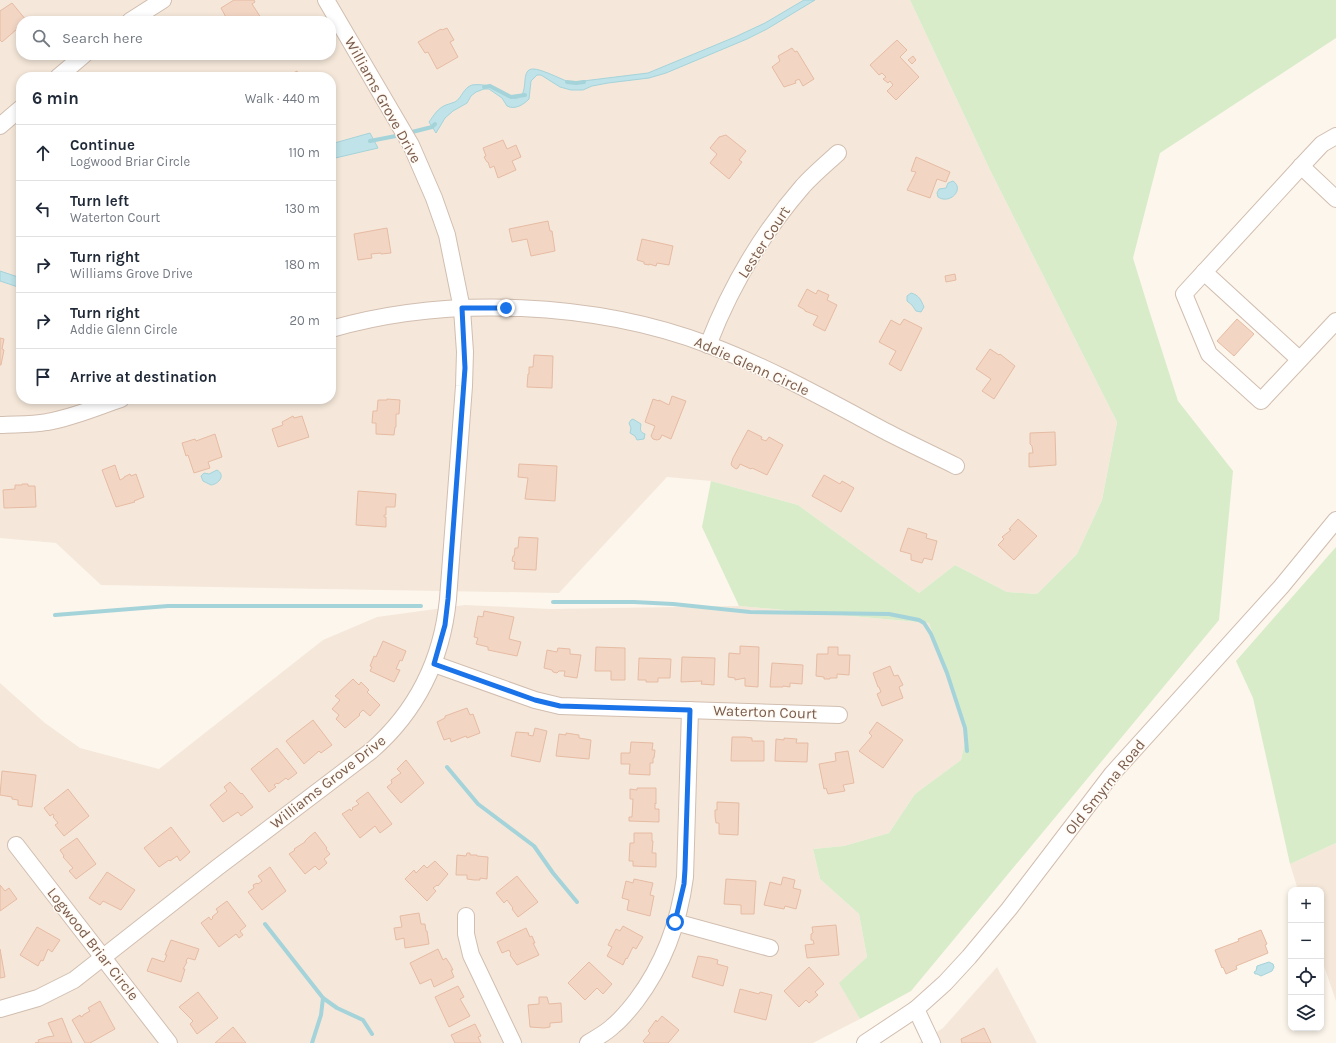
<!DOCTYPE html>
<html lang="en">
<head>
<meta charset="utf-8">
<style>
  :root { --surface:#fff; --page:#f6f6f7; --text:#1f2937; --muted:#747a83; --line:#e0e1e3 }
  body { margin:0; font-family:Karla,sans-serif; background:var(--page); color:var(--text) }
  .controls { position:absolute; right:12px; bottom:12px; display:grid; overflow:hidden; border-radius:8px; box-shadow:0 2px 6px #0003 }
  .controls button { width:36px; height:36px; display:grid; place-items:center; padding:0; border:0; border-bottom:1px solid var(--line); background:var(--surface); color:var(--text); font:20px sans-serif }
  .stop { position:absolute; width:12px; height:12px; margin:-9px; border:3px solid #1a73e8; border-radius:50%; background:#fff }
  .stop.end { background:#1a73e8; border-color:#fff; box-shadow:0 1px 4px #0008 }
  .list { margin:0; padding:0; list-style:none }
  h2 { display:flex; justify-content:space-between; align-items:center; height:52px; margin:0; padding:0 16px; font-size:17px }
  h2 small { font-size:13px; font-weight:400; color:var(--muted) }
  .list li { display:grid; grid-template-columns:26px 1fr auto; gap:12px; align-items:center; box-sizing:border-box; height:56px; padding:0 16px; border-top:1px solid var(--line) }
  .list b { display:block; font-size:15px; white-space:nowrap }
  .list p { margin:0; font-size:13px; white-space:nowrap; color:var(--muted) }
  .list em { font-size:13px; font-style:normal; color:var(--muted) }
  .icon { flex:none; width:22px; height:22px; fill:none; stroke:currentColor; stroke-width:2; stroke-linecap:round; stroke-linejoin:round }
  .map { position:relative; flex:none; width:1336px; height:1043px; overflow:hidden }
  .search { position:absolute; background:var(--surface); box-shadow:0 2px 6px #0003; left:16px; top:16px; width:320px; height:44px; display:flex; align-items:center; gap:10px; box-sizing:border-box; padding:0 14px; border-radius:16px; color:var(--muted); font-size:15px }
  .panel { position:absolute; background:var(--surface); box-shadow:0 2px 6px #0003; left:16px; top:72px; width:320px; height:332px; border-radius:16px }
  .map>svg:first-child { display:block }
</style>
</head>
<body>
<div class="map">
<svg width="1336" height="1043" viewBox="0 0 1336 1043">
  <rect width="100%" height="100%" fill="#fdf6ec"/>
  <g fill="#f5e8da" fill-rule="evenodd">
    <path d="M 0,0 L 910,0 L 990,170 L 1117,422 L 1102,500 L 1077,554 L 1037,594 L 1007,592 L 955,565 L 919,593 L 798,505 L 711,481 L 667,477 L 559,593 L 101,585 L 56,543 L 0,538 ZM 21,21 L 331,21 L 331,55 L 21,55 ZM 21,77 L 331,77 L 331,399 L 21,399 Z"/>
    <polygon points="465,605 551,609 739,606 929,623 967,733 961,760 915,794 889,833 844,846 813,849 820,879 859,914 867,957 840,983 860,1019 813,1043 0,1043 0,683 45,723 80,748 159,769 323,640 377,617"/>
    <polygon points="1336,843 1336,1001 1321,957 1321,890 1298,890 1290,864"/>
    <polygon points="997,967 1037,1043 919,1043 943,1028"/>
  </g>
  <g fill="#d8ecc9">
    <polygon points="910,0 1336,0 1336,38 1160,153 1133,258 1149,310 1178,401 1233,471 1219,620 911,991 860,1019 839,983 867,957 859,914 820,879 813,849 844,846 889,833 915,794 961,760 967,733 929,623 739,606 702,527 711,481 798,505 919,593 955,565 1007,592 1037,594 1077,554 1102,500 1117,422 990,170"/>
    <polygon points="1336,547 1336,843 1290,864 1253,698 1236,661"/>
  </g>
  <g fill="#bfe3e8" stroke="#a5d3da">
    <path d="M 804,0 L 815,0 L 767,29 L 747,39 L 666,73 L 649,78 L 608,83 L 592,86 L 583,90 L 571,90 L 560,87 L 541,75 L 537,75 L 531,81 L 529,99 C 523,105 515,110 507,106 L 502,98 L 489,89 L 484,89 L 476,92 L 471,96 L 467,103 L 453,111 L 445,118 L 436,133 L 429,122 C 434,115 438,108 446,105 C 449,104 452,103 455,102 C 462,98 463,88 472,85 C 478,84 487,85 493,87 C 501,90 508,101 518,98 C 530,93 519,68 534,69 C 546,70 571,85 577,84 C 578,83 582,81 583,81 L 648,73 L 735,37 L 765,23 Z"/>
    <polygon points="370,133 378,148 331,159 331,144"/>
    <path d="M 953,181 C 965,189 950,205 938,197 L 937,193 L 939,189 L 946,188 L 948,183 Z"/>
    <polygon points="0,271 21,278 21,288 0,281"/>
    <path d="M 911,293 C 919,295 921,300 924,307 L 921,312 L 916,311 L 912,305 L 907,301 L 907,296 Z"/>
    <path d="M 633,419 L 641,424 C 640,430 640,432 645,434 L 644,439 L 637,440 L 635,436 L 630,433 L 631,428 L 629,423 L 631,420 Z"/>
    <path d="M 217,470 C 226,475 219,484 211,485 L 203,481 L 201,476 L 204,473 L 209,474 Z"/>
    <polygon points="1269,962 1273,964 1274,967 1272,971 1261,976 1257,974 1255,974 1254,972 1256,971 1257,966"/>
  </g>
  <g fill="none" stroke-linecap="round" stroke-linejoin="round">
    <g stroke="#a5d3da" stroke-width="4">
      <polyline points="567,82 576,83 584,82"/>
      <polyline points="484,87 490,86 511,97 525,95"/>
      <polyline points="408,133 432,127 435,124"/>
      <polyline points="370,141 401,135"/>
      <polyline points="553,602 634,602 673,604 750,612 889,614 919,620 924,623 931,634 947,673 965,728 967,751"/>
      <polyline points="55,615 168,606 421,606"/>
      <polyline points="447,767 478,804 534,846 553,873 577,902"/>
      <polyline points="265,924 323,998 337,1008 363,1020 372,1034"/>
      <polyline points="312,1043 321,1015 323,998"/>
    </g>
  </g>
  <g fill="#f3d5c3" stroke="#e6bba3">
    <polygon points="234,0 254,0 255,2 252,4 263,21 228,21 221,8"/>
    <polygon points="12,3 26,20 21,21 21,24 16,28 17,29 2,42 0,40 0,11"/>
    <polygon points="447,28 454,40 450,42 458,57 437,69 428,52 425,53 418,42 441,29 442,30"/>
    <polygon points="897,40 907,50 900,57 919,77 896,100 887,91 893,85 890,81 888,83 883,79 886,77 882,73 879,75 870,65"/>
    <polygon points="792,48 795,52 797,51 814,79 803,86 799,79 795,81 796,83 784,87 772,67 780,61 778,56"/>
    <polygon points="913,56 916,60 912,64 908,60"/>
    <polygon points="297,71 300,77 286,77"/>
    <polygon points="726,135 746,151 739,160 742,162 729,179 710,163 717,154 710,148 719,137"/>
    <polygon points="503,140 507,149 516,145 521,157 512,161 516,170 498,178 494,166 490,168 488,162 487,162 484,157 486,156 483,148"/>
    <polygon points="916,157 950,172 946,182 937,179 930,198 907,190 916,172 911,171"/>
    <polygon points="548,221 550,231 552,231 555,251 531,256 527,239 512,242 509,229"/>
    <polygon points="387,228 391,253 381,254 381,253 371,254 372,258 358,260 354,234"/>
    <polygon points="642,239 673,246 669,265 657,263 656,266 649,264 649,265 644,264 644,262 637,260"/>
    <polygon points="955,274 956,280 946,282 945,276"/>
    <polygon points="807,289 816,294 818,290 829,295 827,300 837,305 825,331 813,325 818,316 805,311 805,310 798,306"/>
    <polygon points="904,319 922,328 901,371 889,364 896,351 879,342 891,320 900,325"/>
    <polygon points="1237,319 1254,334 1234,356 1217,341"/>
    <polygon points="0,338 4,339 2,349 4,350 1,365 0,365"/>
    <polygon points="990,349 999,355 1000,354 1015,366 994,399 982,391 991,379 976,369"/>
    <polygon points="534,355 553,356 552,388 527,387 528,374 529,374 529,367 533,367"/>
    <polygon points="672,396 686,401 671,439 662,435 660,439 657,440 653,439 651,436 655,426 645,422 653,399 659,401 659,400 669,405"/>
    <polygon points="387,399 400,400 399,414 396,414 396,427 395,427 394,435 376,434 376,423 372,423 373,411 377,411 378,400 387,400"/>
    <polygon points="293,416 294,418 302,416 309,437 278,447 272,429 283,425 282,422"/>
    <polygon points="748,430 762,437 761,439 766,441 769,437 783,445 767,475 752,468 751,469 740,464 738,468 736,469 732,466 731,464 733,458"/>
    <polygon points="1055,432 1056,465 1029,467 1029,453 1033,453 1032,446 1030,444 1030,433"/>
    <polygon points="215,434 222,457 208,462 210,468 194,473 188,455 186,456 182,443 195,439 196,441"/>
    <polygon points="519,464 557,466 555,501 525,499 528,478 518,477"/>
    <polygon points="115,465 120,480 124,478 124,477 130,474 131,476 136,474 144,497 134,501 135,502 116,507 102,470"/>
    <polygon points="824,475 840,484 842,481 854,488 841,512 812,496"/>
    <polygon points="22,484 28,484 28,486 35,486 36,507 4,508 3,490 15,489 15,485 22,485"/>
    <polygon points="358,491 396,494 395,507 386,507 386,515 384,515 384,517 386,517 386,527 356,525"/>
    <polygon points="1018,519 1037,536 1014,560 998,545 1004,539 1002,537 1011,530 1009,529"/>
    <polygon points="908,528 927,534 926,538 937,541 932,560 924,558 922,563 911,560 911,554 900,551"/>
    <polygon points="519,537 538,538 536,570 514,569 515,562 512,561 513,556 514,556 515,548 518,548"/>
    <polygon points="484,611 514,617 509,639 521,642 517,656 488,650 488,647 476,644 478,638 474,637 478,616 483,617"/>
    <polygon points="383,641 406,651 402,661 400,660 396,669 400,670 394,682 370,671 372,667 370,666 374,656 376,657"/>
    <polygon points="740,646 759,647 758,687 745,686 745,678 735,680 735,678 728,677 729,653 740,654"/>
    <polygon points="596,647 625,648 625,680 611,680 611,671 595,671"/>
    <polygon points="828,647 838,647 838,655 850,655 849,675 837,674 837,678 830,678 830,679 824,679 824,677 816,676 817,654 828,654"/>
    <polygon points="558,648 570,649 570,654 581,655 577,678 564,676 565,671 559,671 557,673 553,672 552,670 544,668 547,650 557,652"/>
    <polygon points="682,657 715,658 714,685 701,684 702,681 681,682"/>
    <polygon points="639,658 671,659 670,678 658,678 658,682 646,682 646,680 638,680"/>
    <polygon points="772,663 803,665 802,684 790,683 790,687 783,686 783,687 770,687"/>
    <polygon points="890,666 894,676 898,675 903,685 899,687 903,698 882,706 877,694 881,692 879,687 878,687 873,673"/>
    <polygon points="353,679 359,685 361,682 369,690 367,692 380,705 370,716 363,710 359,714 360,715 345,728 336,719 339,715 332,709 340,700 335,696"/>
    <polygon points="467,708 470,715 473,714 480,733 467,738 466,736 451,742 450,738 444,740 437,722 445,718 445,716"/>
    <polygon points="313,720 332,745 321,753 319,751 304,764 286,741"/>
    <polygon points="877,722 903,740 883,768 859,751 872,736 869,733"/>
    <polygon points="535,728 547,731 540,762 511,756 516,732 529,733 528,735 533,736"/>
    <polygon points="566,733 579,735 579,738 591,740 589,759 556,756 559,734 566,735"/>
    <polygon points="732,737 745,737 752,738 752,741 764,741 764,761 731,761"/>
    <polygon points="784,738 797,739 796,743 808,743 807,762 775,761 776,739 784,740"/>
    <polygon points="631,742 653,743 652,750 655,750 654,758 653,758 653,763 650,763 650,775 629,774 630,764 621,764 621,753 630,753"/>
    <polygon points="277,748 297,773 288,780 286,778 278,784 277,783 274,785 276,787 269,792 251,769"/>
    <polygon points="848,751 854,783 843,785 845,791 828,794 826,788 824,789 819,764 836,761 835,753"/>
    <polygon points="406,760 424,783 401,803 387,787 392,783 391,780 401,773 397,769"/>
    <polygon points="2,771 36,775 32,807 18,805 18,800 12,799 12,797 0,795"/>
    <polygon points="230,782 241,794 242,793 253,807 241,816 238,812 223,822 210,805 227,791 224,787"/>
    <polygon points="637,788 656,788 656,804 655,803 655,809 659,809 659,822 629,821 629,817 632,817 633,799 630,799 630,789 637,790"/>
    <polygon points="68,789 89,816 64,836 55,825 58,823 53,817 54,816 53,814 50,816 44,808"/>
    <polygon points="368,792 392,824 380,833 375,826 360,838 342,814 350,809 351,811 353,809 352,808 359,804 356,801"/>
    <polygon points="717,802 739,803 738,835 719,834 719,823 716,823 715,816 715,810 717,810"/>
    <polygon points="171,827 190,852 180,861 177,856 170,861 169,860 159,867 144,848"/>
    <polygon points="315,832 327,848 326,849 330,854 324,859 327,863 319,870 315,866 305,874 289,854 295,850 294,849 305,842 305,841 308,838"/>
    <polygon points="634,833 652,833 652,841 653,841 652,853 656,853 656,867 633,866 633,861 629,861 630,843 634,843"/>
    <polygon points="77,838 96,864 76,879 69,871 73,868 63,857 64,856 60,850"/>
    <polygon points="467,853 470,853 470,855 477,855 477,856 488,857 487,879 480,878 480,880 474,880 467,879 467,875 456,875 457,855 466,856"/>
    <polygon points="435,861 448,874 438,886 437,885 433,888 436,891 427,901 405,879 414,870 416,873 424,865 427,868"/>
    <polygon points="270,867 286,891 262,910 248,892 254,888 253,885 257,883 258,884 262,881 258,876"/>
    <polygon points="107,872 135,890 121,910 103,901 100,905 89,898"/>
    <polygon points="517,876 538,902 518,917 512,909 513,908 507,900 504,903 496,893"/>
    <polygon points="783,877 795,880 793,888 801,890 796,909 785,906 784,909 764,905 770,882 781,885"/>
    <polygon points="634,879 653,883 650,895 654,896 650,916 627,910 629,900 622,898 626,881 633,883"/>
    <polygon points="726,879 756,881 754,914 741,914 741,905 724,904"/>
    <polygon points="0,885 5,891 9,888 17,899 0,911"/>
    <polygon points="227,901 246,926 240,931 243,935 239,938 236,934 219,947 201,923 209,917 211,920 213,918 212,917 218,912 216,909"/>
    <polygon points="419,913 421,924 425,924 426,931 427,931 429,944 405,948 404,938 396,940 394,928 402,927 400,916"/>
    <polygon points="836,925 839,955 807,958 805,945 814,944 813,940 811,940 811,934 813,933 812,927"/>
    <polygon points="623,926 643,937 636,949 633,947 627,959 626,958 623,965 607,956 612,947 608,945 616,929 620,931"/>
    <polygon points="37,927 60,940 52,952 48,949 43,961 41,960 38,966 20,955"/>
    <polygon points="526,928 530,937 532,936 535,943 533,943 539,955 517,965 510,955 511,954 509,950 502,953 497,942"/>
    <polygon points="1261,930 1267,944 1265,945 1268,953 1236,966 1237,969 1226,974 1223,967 1222,968 1215,950 1239,941 1238,939"/>
    <polygon points="171,940 199,949 195,960 188,958 187,959 186,962 187,962 183,969 185,969 181,982 147,971 152,958 164,962 167,955 165,955"/>
    <polygon points="0,949 5,977 0,978"/>
    <polygon points="438,949 443,960 446,958 450,964 453,970 451,970 454,977 434,987 431,979 420,984 410,963"/>
    <polygon points="698,956 711,958 718,960 717,964 728,967 723,986 692,977"/>
    <polygon points="589,962 612,984 603,994 597,988 585,1000 568,983"/>
    <polygon points="809,967 824,984 815,992 818,995 809,1003 806,1000 799,1007 784,991"/>
    <polygon points="458,986 464,997 460,999 470,1016 449,1027 435,997"/>
    <polygon points="740,989 759,994 760,992 772,995 766,1020 734,1012"/>
    <polygon points="198,992 218,1018 197,1034 190,1024 193,1021 179,1007"/>
    <polygon points="539,997 547,997 549,1004 561,1003 562,1022 550,1023 550,1027 544,1028 530,1027 528,1005 539,1004"/>
    <polygon points="100,1001 115,1029 90,1043 85,1043 72,1020 80,1015 81,1017 83,1016 83,1015 90,1011 88,1008"/>
    <polygon points="662,1016 679,1030 668,1043 645,1043 643,1041 650,1033 648,1031 656,1020 657,1022"/>
    <polygon points="62,1018 72,1043 35,1043 39,1042 38,1040 47,1037 54,1036 48,1023"/>
    <polygon points="475,1024 481,1036 478,1037 481,1043 455,1043 451,1035"/>
    <polygon points="233,1027 246,1043 215,1043"/>
    <polygon points="984,1028 991,1043 962,1043 961,1039"/>
  </g>
  <g fill="none" stroke-linecap="round" stroke-linejoin="round">
    <g stroke="#d1beb0" stroke-width="18">
      <g id="minor">
        <polyline points="130,21 163,0"/>
        <polyline points="58,77 84,55"/>
        <polyline points="0,126 21,108"/>
        <polyline points="1336,136 1322,144 1307,160 1184,294 1209,354 1261,401 1336,321"/>
        <polyline points="1301,166 1336,199"/>
        <polyline points="1204,272 1299,359"/>
        <path d="M 331,329 C 448,295 596,302 709,345 C 770,368 827,400 885,431 C 908,443 932,454 956,466"/>
        <path d="M 708,345 C 730,288 763,232 803,186 C 814,174 826,164 838,153"/>
        <path d="M 0,425 C 16,424 31,425 47,422 C 72,418 97,407 121,399"/>
        <polyline points="434,664 535,700 560,706 839,715"/>
        <polyline points="16,845 169,1043"/>
        <polyline points="466,916 466,934 471,955 513,1043"/>
        <polyline points="675,922 770,948"/>
        <path d="M 0,1009 L 38,998 L 74,980 L 218,867 L 371,751 C 418,710 442,660 448,599 L 464,386 L 465,352 L 462,309 L 447,235 L 434,198 L 411,145 L 326,0"/>
        <polyline points="916,1009 932,1043"/>
        <path d="M 588,1043 C 596,1038 606,1033 613,1026 C 622,1019 629,1010 636,1001 C 664,964 679,923 685,877 L 690,710"/>
        <polyline points="865,1043 916,1009 945,983 969,957 1009,909 1112,774 1281,587 1336,520"/>
      </g>
    </g>
    <use href="#minor" stroke="#fff" stroke-width="16"/>
  </g>
  <g fill="none" stroke-linecap="round" stroke-linejoin="round">
    <polyline stroke="#1a73e8" stroke-width="5" points="506,308 462,308 465,368 448,599 445,625 434,664 535,700 560,706 690,710 685,869 684,884 675,922"/>
  </g>
  <g text-anchor="middle" dominant-baseline="central" stroke-width="3" stroke-linejoin="round" paint-order="stroke">
    <g font-size="15" fill="#7a5c4d" stroke="#fffaf3">
      <text transform="translate(383 100) rotate(61)">Williams Grove Drive</text>
      <text transform="translate(764 242) rotate(-57)">Lester Court</text>
      <text transform="translate(752 366) rotate(24)">Addie Glenn Circle</text>
      <text transform="translate(765 712) rotate(2)">Waterton Court</text>
      <text transform="translate(328 782) rotate(-38)">Williams Grove Drive</text>
      <text transform="translate(1105 787) rotate(-51)">Old Smyrna Road</text>
      <text transform="translate(93 944) rotate(52)">Logwood Briar Circle</text>
    </g>
  </g>
</svg>
<div class="controls">
<button>+</button>
<button>−</button>
<button><svg class="icon" aria-label="locate" viewBox="0 0 24 24"><circle cx="12" cy="12" r="6"/><path d="M12 2v4M12 18v4M2 12h4M18 12h4"/></svg></button>
<button><svg class="icon" aria-label="layers" viewBox="0 0 24 24"><path d="M12 4l9 5-9 5-9-5zM3 14l9 5 9-5"/></svg></button>
</div>
<div class="stop" style="left:675px;top:922px"></div>
<div class="stop end" style="left:506px;top:308px"></div>
<div class="search"><svg class="icon" aria-label="search" viewBox="0 0 24 24"><circle cx="10" cy="10" r="6"/><path d="M15 15l6 6"/></svg>Search here</div>
<section class="panel">
<h2>6 min<small>Walk · 440 m</small></h2>
<ul class="list">
<li><svg class="icon" aria-label="ahead" viewBox="0 0 24 24"><path d="M12 20V5M6 11l6-6 6 6"/></svg><div><b>Continue</b><p>Logwood Briar Circle</p></div><em>110 m</em></li>
<li><svg class="icon" aria-label="left" viewBox="0 0 24 24"><path d="M17 20v-9H6M10 6l-5 5 5 5"/></svg><div><b>Turn left</b><p>Waterton Court</p></div><em>130 m</em></li>
<li><svg class="icon" aria-label="right" viewBox="0 0 24 24"><path d="M7 20v-9h11M14 6l5 5-5 5"/></svg><div><b>Turn right</b><p>Williams Grove Drive</p></div><em>180 m</em></li>
<li><svg class="icon" aria-label="right" viewBox="0 0 24 24"><path d="M7 20v-9h11M14 6l5 5-5 5"/></svg><div><b>Turn right</b><p>Addie Glenn Circle</p></div><em>20 m</em></li>
<li><svg class="icon" aria-label="arrive" viewBox="0 0 24 24"><path d="M6 21V4h12l-3 4 3 4H6"/></svg><div><b>Arrive at destination</b></div></li>
</ul>
</section>
</div>
</body>
</html>
